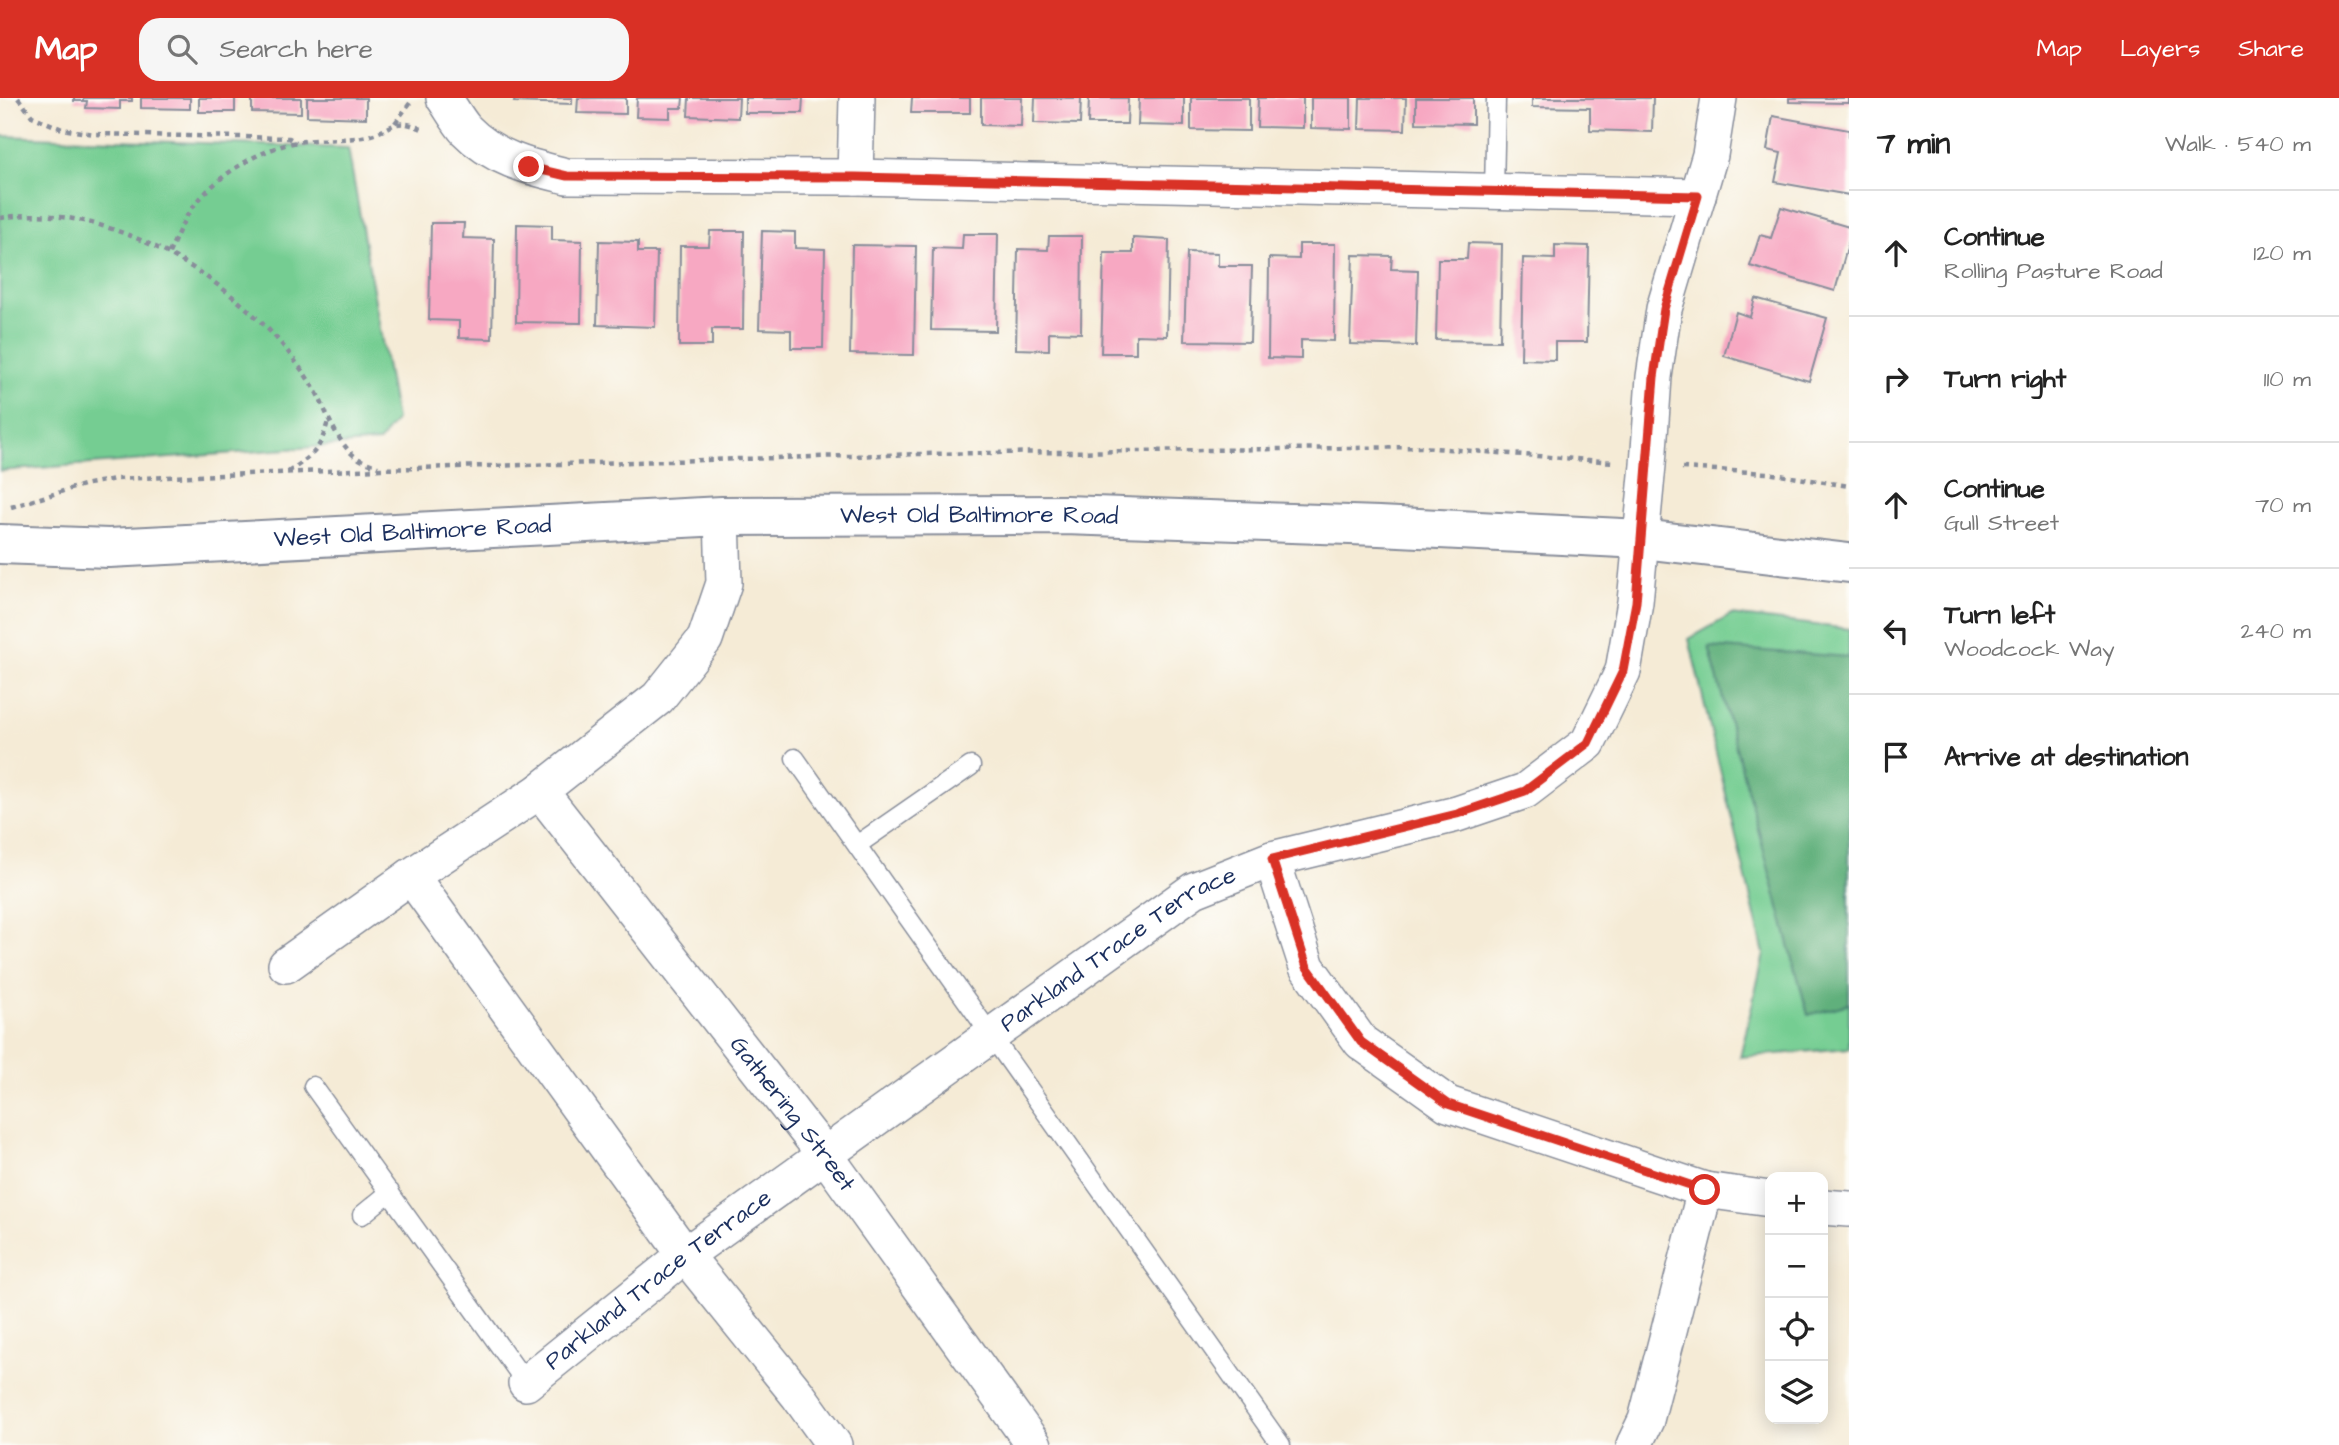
<!DOCTYPE html>
<html lang="en">
<head>
<meta charset="utf-8">
<style>
  :root { --surface:#fff; --page:#f6f6f6; --text:#222; --muted:#767676; --line:#e0e0e0; --accent:#d93025 }
  body { margin:0; font-family:"Architects Daughter",sans-serif; background:var(--page); color:var(--text) }
  .controls { position:absolute; right:21px; bottom:21px; display:grid; overflow:hidden; border-radius:14px; box-shadow:0 4px 18px #0003 }
  .controls button { width:63px; height:63px; display:grid; place-items:center; padding:0; border:0; border-bottom:2px solid var(--line); background:var(--surface); color:var(--text); font:35px sans-serif }
  .stop { position:absolute; width:21px; height:21px; margin:-16px; border:5px solid #d93025; border-radius:50%; background:#fff }
  .stop.end { background:#d93025; border-color:#fff; box-shadow:0 2px 7px #0008 }
  .list { margin:0; padding:0; list-style:none }
  h2 { display:flex; justify-content:space-between; align-items:center; height:91px; margin:0; padding:0 28px; font-size:30px }
  h2 small { font-size:23px; font-weight:400; color:var(--muted) }
  .list li { display:grid; grid-template-columns:46px 1fr auto; gap:21px; align-items:center; box-sizing:border-box; height:126px; padding:0 28px; border-top:2px solid var(--line) }
  .list b { display:block; font-size:26px; white-space:nowrap }
  .list p { margin:0; font-size:23px; white-space:nowrap; color:var(--muted) }
  .list em { font-size:23px; font-style:normal; color:var(--muted) }
  .icon { flex:none; width:38px; height:38px; fill:none; stroke:currentColor; stroke-width:2; stroke-linecap:round; stroke-linejoin:round }
  .map { position:relative; flex:none; width:1849px; height:1347px; overflow:hidden }
  header { display:flex; align-items:center; gap:42px; box-sizing:border-box; height:98px; padding:0 35px; background:var(--accent); color:#fff }
  header strong { font-size:33px }
  nav { display:flex; gap:38px; margin-inline-start:auto; font-size:24px }
  .search { width:490px; height:63px; background:var(--page); display:flex; align-items:center; gap:18px; box-sizing:border-box; padding:0 24px; border-radius:21px; color:var(--muted); font-size:26px }
  main { display:flex }
  aside { flex:1; background:var(--surface) }
  .map>svg:first-child { display:block }
</style>
</head>
<body>
<header>
<strong>Map</strong>
<div class="search"><svg class="icon" aria-label="search" viewBox="0 0 24 24"><circle cx="10" cy="10" r="6"/><path d="M15 15l6 6"/></svg>Search here</div>
<nav><a>Map</a><a>Layers</a><a>Share</a></nav>
</header>
<main>
<div class="map">
<svg width="1849" height="1347" viewBox="0 0 1849 1347">
  <rect width="100%" height="100%" fill="#fdfcf7"/>
  <filter id="ink" filterUnits="userSpaceOnUse"><feTurbulence type="fractalNoise" baseFrequency=".0143" numOctaves="2"/><feDisplacementMap in="SourceGraphic" scale="14" xChannelSelector="R" yChannelSelector="G"/><feConvolveMatrix kernelMatrix="1 2 1 2 8 2 1 2 1" color-interpolation-filters="sRGB"/></filter>
  <filter id="wash" filterUnits="userSpaceOnUse"><feTurbulence type="fractalNoise" baseFrequency=".00686" numOctaves="4" result="noise"/><feDisplacementMap in="SourceGraphic" scale="28" xChannelSelector="R" yChannelSelector="G"/><feGaussianBlur stdDeviation="1.57" result="paint"/><feColorMatrix in="noise" values="0 0 0 0 0 0 0 0 0 0 0 0 0 0 0 0 0 1.4 0 .05"/><feComposite in="paint" operator="in"/></filter>
  <g filter="url(#wash)">
    <rect width="100%" height="100%" fill="#f5ebd6"/>
    <g fill="#75cd92" stroke="#487e78" stroke-width="2">
      <polygon points="0,38 348,50 396,322 379,344 0,373"/>
      <polygon points="1731,517 1849,531 1849,950 1740,959 1764,856 1689,541"/>
    </g>
    <polygon fill="#60b07c" stroke="#3e706d" stroke-width="2" points="1709,549 1849,559 1849,906 1808,917"/>
    <g id="blocks">
      <g fill="#f7a8c2">
        <polygon points="74,0 132,0 132,3 120,3 120,11 86,10 87,3 74,3"/>
        <polygon points="141,0 190,0 190,11 141,10"/>
        <rect x="199" y="0" width="36" height="14"/>
        <polygon points="252,0 301,0 301,15 252,14"/>
        <polygon points="307,0 366,0 366,20 307,18"/>
        <polygon points="515,0 572,0 572,6 514,4"/>
        <polygon points="578,0 626,0 626,16 577,15"/>
        <polygon points="637,0 683,0 682,10 670,10 670,20 636,19"/>
        <polygon points="689,0 739,0 738,20 688,18"/>
        <polygon points="745,0 803,0 802,15 745,15"/>
        <polygon points="912,0 970,0 970,15 911,15"/>
        <polygon points="981,0 1022,0 1021,28 981,27"/>
        <polygon points="1035,0 1081,0 1080,26 1034,25"/>
        <polygon points="1089,0 1128,0 1127,26 1088,26"/>
        <polygon points="1139,0 1184,0 1184,28 1138,27"/>
        <polygon points="1191,0 1249,0 1249,33 1191,32"/>
        <polygon points="1258,0 1303,0 1303,30 1257,29"/>
        <polygon points="1311,0 1351,0 1351,31 1311,30"/>
        <polygon points="1360,0 1406,0 1405,32 1359,31"/>
        <polygon points="1416,0 1473,0 1473,26 1416,25"/>
        <polygon points="1532,0 1653,0 1652,34 1590,32 1590,10 1532,9"/>
        <polygon points="1789,0 1849,0 1849,5 1789,4"/>
        <polygon points="1773,18 1849,32 1849,97 1775,84 1781,55 1767,52"/>
        <polygon points="1781,109 1849,129 1849,143 1835,193 1750,168 1760,137 1771,140"/>
        <polygon points="431,125 464,125 463,140 494,141 492,241 459,240 459,223 429,222"/>
        <polygon points="517,126 552,127 552,142 582,143 581,225 516,224"/>
        <polygon points="710,133 744,133 743,231 712,231 712,248 679,248 680,148 709,148"/>
        <polygon points="762,133 795,134 795,150 825,151 823,250 791,250 791,232 759,231"/>
        <polygon points="963,136 998,136 996,233 931,232 933,150 962,151"/>
        <polygon points="1049,138 1082,138 1081,235 1049,234 1049,252 1016,251 1018,151 1048,152"/>
        <polygon points="1133,140 1169,142 1167,238 1136,237 1136,255 1101,255 1104,155 1133,155"/>
        <polygon points="599,143 638,144 638,154 657,154 655,229 597,227"/>
        <polygon points="1468,145 1502,146 1500,243 1436,242 1438,161 1467,161"/>
        <polygon points="1299,146 1335,146 1334,243 1301,242 1301,261 1268,260 1269,160 1299,161"/>
        <polygon points="852,147 916,148 914,257 850,256"/>
        <polygon points="1555,147 1589,148 1587,244 1555,244 1555,262 1521,261 1523,160 1555,161"/>
        <polygon points="1187,154 1218,155 1218,168 1252,168 1250,244 1184,243"/>
        <polygon points="1353,157 1392,158 1391,171 1418,172 1416,248 1350,246"/>
        <polygon points="1755,200 1827,220 1809,283 1724,258 1736,214 1750,219"/>
      </g>
    </g>
  </g>
  <g filter="url(#ink)">
    <use href="#blocks" fill-opacity="0" stroke="#888d9a" stroke-width="2"/>
    <g fill="none" stroke-linecap="round" stroke-linejoin="round">
      <g stroke="#888d9a" stroke-width="21">
        <g id="lane">
          <polyline points="1494,93 1496,0"/>
          <polyline points="795,660 1281,1347"/>
          <polyline points="857,747 971,668"/>
          <polyline points="313,988 526,1285"/>
          <polyline points="362,1117 390,1094"/>
        </g>
      </g>
      <g stroke="#888d9a" stroke-width="38">
        <g id="street">
          <path d="M 444,0 C 451,10 458,23 466,32 C 494,61 530,69 567,78 L 855,79 L 1698,98"/>
          <polyline points="855,79 857,0"/>
          <path id="s1" d="M 540,693 L 826,1058 L 1034,1347"/>
          <polyline points="1272,761 1307,869 1361,944 1448,1006 1705,1092 1770,1101"/>
          <polyline points="411,778 685,1157 798,1297 834,1347"/>
          <polyline points="286,867 411,778 540,693 658,600 705,541 724,485 722,418"/>
          <polyline points="1823,1109 1849,1111"/>
          <path id="s2" d="M 526,1285 L 685,1157 L 1194,792 L 1272,761 L 1457,716 L 1525,693 L 1588,645 L 1623,573 L 1635,504 L 1648,367 L 1654,279 L 1664,211 L 1710,57 L 1719,0"/>
          <polyline points="1634,1347 1646,1322 1705,1092"/>
        </g>
      </g>
      <g stroke="#888d9a" stroke-width="42">
        <g id="secondary">
          <path id="s3" d="M 0,446 L 109,450 L 722,418 L 1065,417 L 1379,428 L 1642,441 L 1849,465"/>
        </g>
      </g>
      <g stroke="#888d9a" stroke-width="4.5" stroke-dasharray="5 5" stroke-linecap="butt">
        <polyline points="18,0 32,18 62,31 94,36 289,40 296,44"/>
        <polyline points="395,25 410,5"/>
        <path d="M 0,120 C 105,101 234,180 295,263 C 305,276 317,293 323,308 C 330,324 338,341 350,354 C 357,362 369,365 378,369"/>
        <path d="M 169,155 C 174,144 179,132 185,121 C 208,83 254,52 298,44 C 321,40 345,43 367,38 C 395,31 392,18 422,31"/>
        <polyline points="1682,370 1767,375 1849,388"/>
        <path d="M 288,374 C 313,357 320,353 328,323"/>
        <polyline points="11,409 83,387 115,381 381,371 921,356 1421,349 1614,364"/>
      </g>
      <use href="#lane" stroke="#fff" stroke-width="18"/>
      <use href="#street" stroke="#fff" stroke-width="35"/>
      <use href="#secondary" stroke="#fff" stroke-width="38"/>
    </g>
  </g>
  <g fill="none" stroke-linecap="round" stroke-linejoin="round" filter="url(#ink)">
    <polyline stroke="#d93025" stroke-width="9" points="529,69 567,78 855,79 1698,98 1664,211 1654,279 1636,504 1623,573 1588,645 1525,693 1457,716 1272,761 1307,869 1361,944 1448,1006 1705,1092"/>
  </g>
  <g text-anchor="middle" dominant-baseline="central" stroke-width="7" stroke-linejoin="round" paint-order="stroke">
    <g font-size="24" fill="#1b2f5e" stroke="#fdfcf7">
      <text stroke="none"><textPath href="#s3" startOffset="980">West Old Baltimore Road</textPath></text>
      <text stroke="none"><textPath href="#s3" startOffset="413">West Old Baltimore Road</textPath></text>
      <text stroke="none"><textPath href="#s2" startOffset="735">Parkland Trace Terrace</textPath></text>
      <text stroke="none"><textPath href="#s1" startOffset="410">Gathering Street</textPath></text>
      <text stroke="none"><textPath href="#s2" startOffset="168">Parkland Trace Terrace</textPath></text>
    </g>
  </g>
</svg>
<div class="controls">
<button>+</button>
<button>−</button>
<button><svg class="icon" aria-label="locate" viewBox="0 0 24 24"><circle cx="12" cy="12" r="6"/><path d="M12 2v4M12 18v4M2 12h4M18 12h4"/></svg></button>
<button><svg class="icon" aria-label="layers" viewBox="0 0 24 24"><path d="M12 4l9 5-9 5-9-5zM3 14l9 5 9-5"/></svg></button>
</div>
<div class="stop" style="left:1705px;top:1092px"></div>
<div class="stop end" style="left:529px;top:69px"></div>
</div>
<aside>
<h2>7 min<small>Walk · 540 m</small></h2>
<ul class="list">
<li><svg class="icon" aria-label="ahead" viewBox="0 0 24 24"><path d="M12 20V5M6 11l6-6 6 6"/></svg><div><b>Continue</b><p>Rolling Pasture Road</p></div><em>120 m</em></li>
<li><svg class="icon" aria-label="right" viewBox="0 0 24 24"><path d="M7 20v-9h11M14 6l5 5-5 5"/></svg><div><b>Turn right</b></div><em>110 m</em></li>
<li><svg class="icon" aria-label="ahead" viewBox="0 0 24 24"><path d="M12 20V5M6 11l6-6 6 6"/></svg><div><b>Continue</b><p>Gull Street</p></div><em>70 m</em></li>
<li><svg class="icon" aria-label="left" viewBox="0 0 24 24"><path d="M17 20v-9H6M10 6l-5 5 5 5"/></svg><div><b>Turn left</b><p>Woodcock Way</p></div><em>240 m</em></li>
<li><svg class="icon" aria-label="arrive" viewBox="0 0 24 24"><path d="M6 21V4h12l-3 4 3 4H6"/></svg><div><b>Arrive at destination</b></div></li>
</ul>
</aside>
</main>
</body>
</html>
